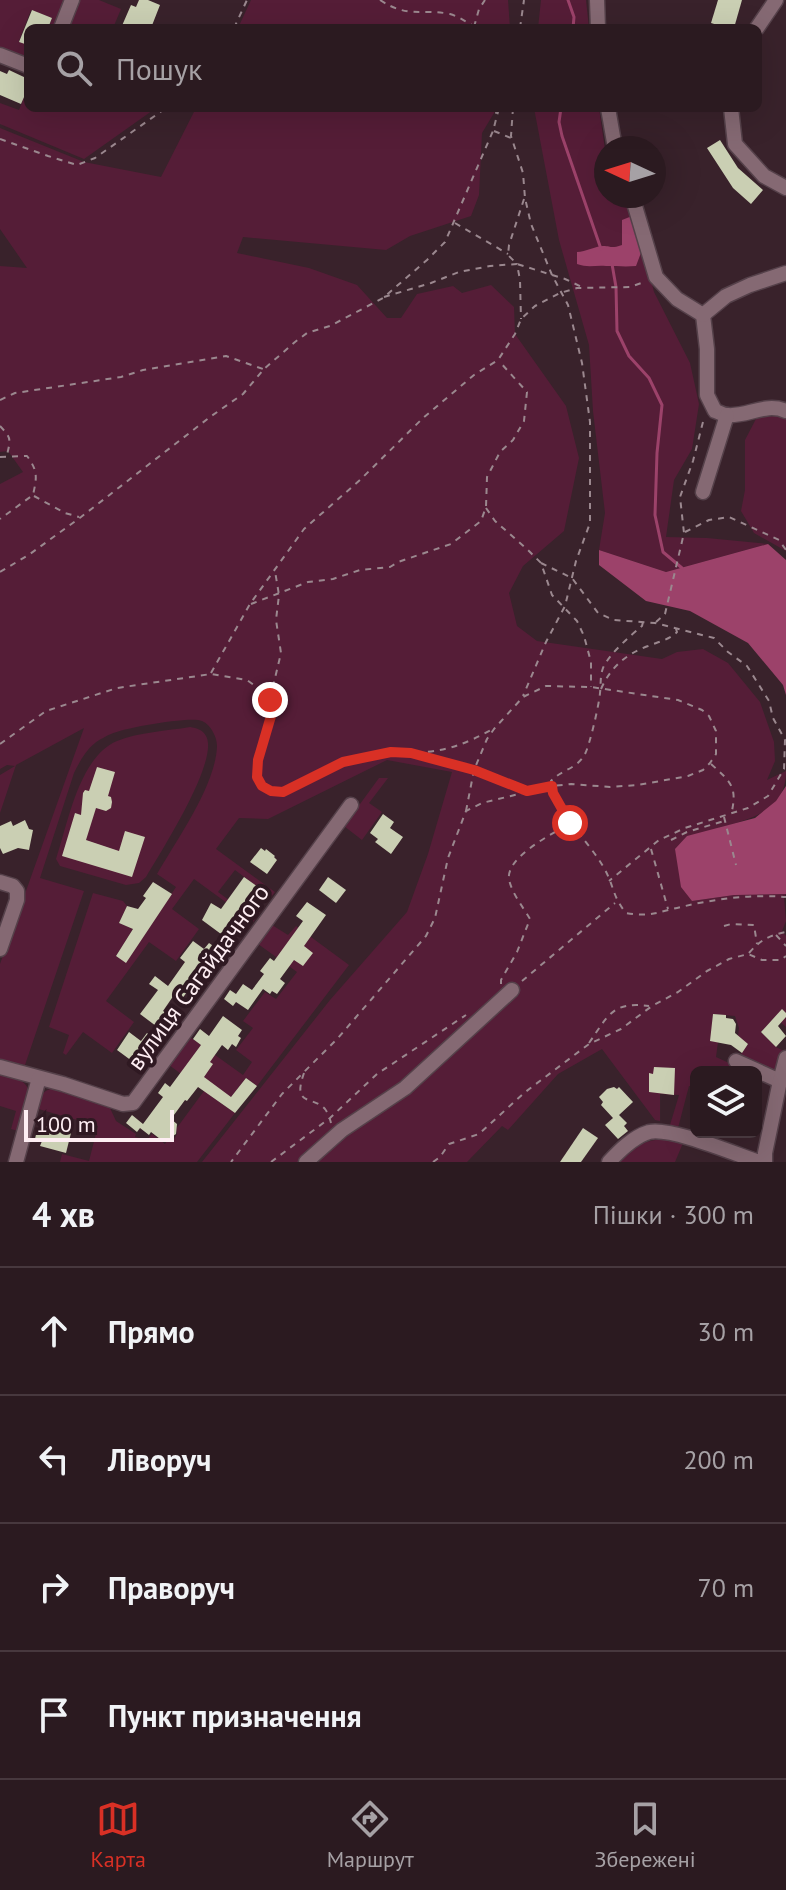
<!DOCTYPE html>
<html lang="uk">
<head>
<meta charset="utf-8">
<style>
  :root { --surface:#2b1a20; --page:#332329; --text:#f1f3f6; --muted:#a6a1a5; --line:#47383e; --accent:#d93025 }
  body { margin:0; font-family:"PT Sans",sans-serif; background:var(--page); color:var(--text) }
  .controls { position:absolute; right:24px; bottom:24px; display:grid; overflow:hidden; border-radius:12px; box-shadow:0 8px 32px #0002 }
  .controls button { width:72px; height:72px; display:grid; place-items:center; padding:0; border:0; border-bottom:2px solid var(--line); background:var(--surface); color:var(--text); font:40px sans-serif }
  .compass { position:absolute; left:594px; top:136px; width:72px; height:72px; border-radius:50%; background:var(--surface); box-shadow:0 8px 32px #0002; rotate:274deg }
  .scale { position:absolute; left:24px; bottom:20px; width:150px; box-sizing:border-box; padding-left:8px; border:4px solid #feeef3; border-top:0; font-size:22px; line-height:28px; white-space:nowrap; color:#feeef3; -webkit-text-stroke:6px #2f1922; paint-order:stroke }
  .stop { position:absolute; width:24px; height:24px; margin:-18px; border:6px solid #d93025; border-radius:50%; background:#fff }
  .stop.end { background:#d93025; border-color:#fff; box-shadow:0 2px 8px #0008 }
  .list { margin:0; padding:0; list-style:none }
  h2 { display:flex; justify-content:space-between; align-items:center; height:104px; margin:0; padding:0 32px; font-size:34px }
  h2 small { font-size:26px; font-weight:400; color:var(--muted) }
  .list li { display:grid; grid-template-columns:52px 1fr auto; gap:24px; align-items:center; box-sizing:border-box; height:128px; padding:0 32px; border-top:2px solid var(--line) }
  .list b { display:block; font-size:30px; white-space:nowrap }
  .list em { font-size:26px; font-style:normal; color:var(--muted) }
  .icon { flex:none; width:44px; height:44px; fill:none; stroke:currentColor; stroke-width:2; stroke-linecap:round; stroke-linejoin:round }
  .map { position:relative; flex:none; width:786px; height:1162px; overflow:hidden }
  .search { position:absolute; background:var(--surface); box-shadow:0 8px 32px #0002; left:24px; right:24px; top:24px; height:88px; display:flex; align-items:center; gap:20px; box-sizing:border-box; padding:0 28px; border-radius:12px; color:var(--muted); font-size:30px }
  .sheet { height:616px; background:var(--surface) }
  nav { display:flex; justify-content:space-around; align-items:center; box-sizing:border-box; height:112px; border-top:2px solid var(--line); background:var(--surface); font-size:22px; color:var(--muted) }
  nav a { display:grid; justify-items:center; gap:4px }
  nav .on { color:var(--accent) }
  .map>svg:first-child { display:block }
</style>
</head>
<body>
<div class="map">
<svg width="786" height="1162" viewBox="0 0 786 1162">
  <rect width="100%" height="100%" fill="#39222b"/>
  <g fill="#551d37">
    <polygon points="0,0 67,0 56,27 49,26 52,18 31,10 19,41 28,45 28,60 0,49"/>
    <polygon points="78,0 99,0 121,9 113,28 67,28"/>
    <polygon points="251,0 508,0 510,28 238,28"/>
    <polygon points="541,0 586,0 589,28 538,28"/>
    <polygon points="28,88 28,108 156,108 84,159 0,124 0,103 19,110"/>
    <path d="M 196,108 L 497,108 L 482,133 L 479,195 L 471,216 L 410,236 L 386,250 L 243,237 L 237,253 L 309,268 L 357,285 L 387,318 L 401,318 L 417,294 L 453,286 L 462,293 L 491,285 L 514,307 L 515,334 L 566,406 L 579,458 L 564,531 L 523,566 L 509,593 L 517,626 L 537,641 L 662,659 L 677,652 L 703,649 L 728,663 L 760,702 L 774,742 L 775,761 L 767,780 L 786,771 C 786,812 750,819 718,828 L 692,901 L 734,895 L 786,894 L 784,897 L 786,921 L 782,931 L 786,936 L 786,1027 L 775,1017 L 761,1032 L 776,1047 L 784,1051 L 776,1074 L 739,1057 L 748,1044 L 744,1041 L 737,1044 L 739,1028 L 735,1016 L 713,1014 L 711,1041 L 718,1042 L 716,1057 L 740,1068 L 739,1072 L 696,1072 L 696,1087 L 689,1086 L 678,1128 L 670,1125 L 679,1095 L 660,1094 L 660,1121 L 655,1120 L 602,1049 L 558,1074 L 508,1130 L 502,1126 L 467,1162 L 202,1162 L 330,1000 L 407,912 L 428,854 L 452,772 L 387,760 L 268,819 L 239,818 L 216,849 L 275,892 L 271,897 L 235,870 L 218,892 L 241,909 L 245,905 L 259,914 L 253,922 L 194,879 L 172,909 L 199,929 L 176,961 L 149,942 L 106,1001 L 134,1022 L 112,1053 L 83,1032 L 66,1055 L 63,1053 L 69,1035 L 49,1027 L 93,893 L 123,901 L 127,906 L 119,923 L 133,929 L 116,956 L 126,962 L 176,887 L 157,874 C 176,841 216,785 217,746 C 217,737 211,725 202,721 C 190,716 124,728 111,734 C 106,736 99,740 95,743 C 85,751 79,763 74,773 L 40,878 L 84,891 L 25,1065 L 0,1059 L 0,964 L 84,728 L 16,765 L 0,813 L 0,775 L 15,766 L 7,765 L 0,769 L 0,484 L 23,472 L 8,451 L 0,452 L 0,266 L 27,268 L 0,229 L 0,128 L 84,162 L 161,177 Z"/>
    <polygon points="534,108 599,108 606,156 606,196 623,196 634,213 654,292 690,363 699,404 692,449 674,480 666,537 707,538 768,544 666,572 599,550 605,513 593,411 589,345 559,240"/>
    <polygon points="779,416 786,419 786,551 754,533 741,511 745,490 745,440 757,417"/>
    <path d="M 190,727 C 197,728 203,730 206,736 C 220,760 160,853 146,877 L 139,883 L 126,885 L 60,866 L 56,859 C 68,823 79,757 117,741 C 139,732 167,731 190,727 Z"/>
    <polygon points="379,778 388,778 369,803 382,812 362,840 344,826"/>
    <path d="M 272,925 L 288,935 L 296,926 L 349,965 L 257,1086 L 246,1078 L 231,1097 L 208,1094 L 235,1113 L 197,1162 L 60,1162 L 62,1154 L 89,1161 L 98,1126 L 35,1108 C 40,1097 41,1091 54,1088 L 111,1105 L 110,1108 L 116,1121 L 136,1134 L 135,1137 L 147,1140 L 152,1134 L 165,1144 L 168,1139 L 174,1139 L 177,1134 L 176,1129 L 204,1091 L 169,1065 L 190,1037 L 243,1075 L 252,1062 L 236,1050 L 253,1028 L 243,1021 L 265,992 L 276,999 L 297,972 L 258,944 Z"/>
    <path d="M 0,1074 C 10,1077 24,1078 28,1089 L 18,1131 L 11,1129 L 16,1111 L 0,1106 Z"/>
    <path d="M 667,1139 L 683,1143 L 675,1162 L 616,1162 C 631,1147 646,1139 667,1139 Z"/>
  </g>
  <g fill="#9c426a">
    <path d="M 632,216 L 642,250 L 636,266 C 625,267 617,266 606,266 C 595,265 588,268 577,264 L 577,252 C 586,252 595,246 603,246 C 612,246 610,249 622,245 L 622,220 Z"/>
    <polygon points="768,544 786,560 786,695 783,685 748,643 690,611 646,601 599,565 599,550 666,572"/>
    <polygon points="786,786 786,894 734,895 692,901 681,887 675,849 687,836 755,818 776,801"/>
  </g>
  <g fill="none" stroke-linecap="round" stroke-linejoin="round">
    <g stroke="#9c426a" stroke-width="3">
      <polyline points="568,0 574,17 573,28"/>
      <polyline points="561,108 559,122 562,136 601,249"/>
      <polyline points="612,264 616,287 617,331 629,356 649,378 662,405 657,453 655,515 663,552 682,568"/>
    </g>
  </g>
  <g fill="#cacfb3">
    <polygon points="139,0 148,0 160,5 151,28 121,28 131,5 136,7"/>
    <polygon points="718,0 742,0 734,28 727,28 711,23"/>
    <polygon points="32,10 52,18 48,28 28,28 28,45 19,42"/>
    <polygon points="9,70 26,78 25,82 28,83 28,88 21,104 0,95 0,71 7,74"/>
    <polygon points="720,140 738,168 763,190 751,204 733,188 707,148"/>
    <polygon points="97,767 115,772 108,796 111,797 112,802 111,808 106,811 96,808 86,840 119,851 125,831 145,837 132,877 62,856 75,813 81,815 83,793 85,790 89,791"/>
    <polygon points="383,814 394,822 390,828 403,837 391,854 375,842 378,839 370,833"/>
    <polygon points="25,820 29,829 33,830 29,850 18,848 3,854 0,848 0,826 11,821 13,826"/>
    <polygon points="261,848 265,851 266,849 275,856 274,857 277,860 267,874 250,862"/>
    <polygon points="244,877 258,887 250,898 254,900 249,907 246,905 242,910 240,908 221,934 202,920 211,903 221,909"/>
    <polygon points="328,877 346,890 336,903 319,890"/>
    <polygon points="153,882 172,894 126,963 116,956 133,929 119,923 127,906 138,909 146,898 143,896"/>
    <polygon points="307,902 326,915 304,946 313,953 303,966 294,960 280,979 285,983 277,994 272,991 270,994 263,989 248,1010 236,1002 233,1006 224,999 230,990 236,994 243,984 252,990 264,974 260,971 270,958 274,961 303,921 296,916"/>
    <polygon points="193,941 204,949 209,943 219,950 181,1000 174,995 163,1011 166,1013 156,1026 140,1014 158,990 149,984 155,976 168,986 185,962 180,958"/>
    <polygon points="782,1009 786,1013 786,1017 778,1026 786,1036 776,1047 761,1032"/>
    <polygon points="713,1014 726,1015 726,1018 733,1019 736,1024 735,1033 748,1044 742,1053 731,1045 710,1041"/>
    <polygon points="223,1016 242,1030 238,1036 241,1038 236,1047 232,1044 228,1050 222,1045 210,1062 213,1064 204,1077 231,1097 246,1078 257,1086 235,1113 198,1087 187,1101 185,1100 171,1119 177,1124 176,1134 164,1142 151,1132 149,1135 140,1128 137,1132 126,1123 132,1115 143,1124 163,1097 158,1093 165,1083 170,1087 201,1045 193,1039 200,1029 209,1036"/>
    <polygon points="129,1032 141,1041 147,1033 155,1039 136,1064 117,1050"/>
    <polygon points="654,1067 675,1068 674,1095 649,1092 649,1073 653,1074"/>
    <polygon points="614,1087 617,1089 619,1087 633,1102 619,1115 627,1123 624,1126 628,1131 618,1139 605,1125 613,1118 601,1105 603,1102 599,1097 607,1089"/>
    <polygon points="46,1126 71,1133 66,1153 40,1146 42,1141 35,1139 37,1130 44,1132"/>
    <polygon points="583,1128 598,1138 581,1162 560,1162"/>
  </g>
  <g fill="none" stroke-linecap="round" stroke-linejoin="round">
    <g stroke="#55414a" stroke-width="17">
      <g id="minor">
        <polyline points="597,0 598,28"/>
        <polyline points="61,28 72,0"/>
        <polyline points="757,28 776,0"/>
        <polyline points="0,55 28,66"/>
        <polyline points="608,108 615,148"/>
        <polyline points="731,108 735,144 764,176 786,188"/>
        <polyline points="632,196 656,277 677,299 703,315"/>
        <path d="M 703,315 L 707,349 L 707,395 L 715,411 C 719,412 723,415 727,415 C 747,417 766,402 786,411"/>
        <polyline points="703,315 726,296 750,285 786,273"/>
        <polyline points="703,492 727,415"/>
        <polyline points="0,882 13,886 17,891 17,900 0,949"/>
        <polyline points="736,1061 780,1081"/>
        <polyline points="0,1067 63,1084 123,1104 133,1103 351,805"/>
        <polyline points="16,1162 39,1078"/>
        <polyline points="306,1162 342,1130 405,1088 512,990"/>
        <path d="M 609,1162 C 620,1150 633,1137 649,1132 C 671,1127 735,1154 759,1162"/>
        <polyline points="765,1162 765,1153 780,1081 786,1058"/>
      </g>
    </g>
    <g stroke="#9b888f" stroke-width="2" stroke-dasharray="6 6" stroke-linecap="butt">
      <path d="M 380,0 C 409,19 420,8 450,14 C 461,17 469,25 479,28"/>
      <polyline points="474,27 479,9 485,0"/>
      <polyline points="234,28 247,0"/>
      <polyline points="520,28 524,0"/>
      <polyline points="495,108 497,116"/>
      <polyline points="513,108 511,136 523,173 525,198 531,224 552,275 568,305 582,363 590,422 590,523 576,561 565,606 546,642 523,696"/>
      <polyline points="494,131 511,138"/>
      <polyline points="0,139 48,156 77,165 95,158 166,108"/>
      <polyline points="524,199 509,245 508,255 517,264 565,279 584,288"/>
      <polyline points="455,223 508,254"/>
      <polyline points="384,297 431,283 459,272 490,266 517,264 520,280 521,319"/>
      <polyline points="0,400 15,393 121,377 143,370 226,356 263,369"/>
      <path d="M 0,426 C 11,438 11,438 7,455"/>
      <path d="M 0,457 L 27,456 C 38,471 37,477 33,495 L 0,519"/>
      <polyline points="34,496 65,513 79,517"/>
      <polyline points="486,508 495,521 528,550 541,563 552,595 577,621 584,636 591,662 591,687"/>
      <polyline points="685,532 709,520 729,517 779,540 786,550"/>
      <polyline points="541,563 572,578 598,613 614,620 655,623 714,638 728,652 747,666 769,701 773,718 785,740 784,769 768,796 748,808 685,828 659,840 609,881"/>
      <polyline points="0,572 30,554 81,517 210,417 243,394 264,369 295,342 307,333 330,326 383,298 427,260 445,242 493,131 499,108"/>
      <polyline points="251,604 308,582 333,579 360,570 390,567 398,562 451,544 481,521 486,507 487,477 500,452 513,440 524,421 527,392 499,361"/>
      <path d="M 643,622 L 642,626 C 630,636 609,654 603,668 C 600,676 601,684 600,693 C 599,705 590,744 585,754 C 577,769 561,770 551,781 C 557,816 587,838 604,868 C 614,885 612,896 626,913 C 651,917 658,912 681,907 C 714,899 752,894 786,897"/>
      <polyline points="656,622 665,614 684,533 680,497 693,461 704,418"/>
      <polyline points="211,673 250,604 304,529 360,480 423,418 474,375 498,360 515,334 521,319 535,306 560,293 577,288 630,287 644,282"/>
      <path d="M 601,689 C 610,668 626,654 648,646 C 658,642 669,640 677,632 L 676,629"/>
      <polyline points="270,699 281,653 276,620 279,595 275,571"/>
      <polyline points="0,744 46,711 117,688 211,674 247,680 262,691 270,700 271,716 258,760 257,777 262,786 271,791 283,792 343,762 372,755 391,752 411,753 474,770 487,739 494,729 523,697 546,686 591,687 678,700 702,710 709,716 716,731 716,754 710,763 703,770 688,776 638,785 610,787 571,784 552,786 482,803 466,811 448,858 435,918 426,936 338,1038 282,1094 231,1162"/>
      <path d="M 416,753 C 450,750 463,745 493,729"/>
      <path d="M 711,764 C 731,782 738,787 731,815"/>
      <polyline points="466,811 474,770 526,790"/>
      <polyline points="724,817 736,865"/>
      <polyline points="671,840 687,832 724,821"/>
      <polyline points="651,849 668,909"/>
      <polyline points="724,926 731,924 754,925 757,944"/>
      <polyline points="776,935 786,946"/>
      <path d="M 749,953 C 760,940 770,935 786,932"/>
      <polyline points="522,981 615,903"/>
      <path d="M 501,984 L 501,980 L 517,952 L 530,919 C 523,907 511,892 509,879 C 506,857 552,834 569,824"/>
      <path d="M 589,1043 C 608,1016 612,1001 649,1006"/>
      <path d="M 304,1073 C 292,1107 312,1095 325,1109 C 328,1113 330,1119 331,1123"/>
      <polyline points="271,1162 330,1118 377,1074 466,1015"/>
      <polyline points="433,1162 440,1157 449,1144 479,1134 524,1093 589,1044 621,1029 652,1006 678,992 707,971 729,959 748,954 762,960 781,960 786,956"/>
    </g>
    <use href="#minor" stroke="#856973" stroke-width="14"/>
  </g>
  <g fill="none" stroke-linecap="round" stroke-linejoin="round">
    <polyline stroke="#d93025" stroke-width="10" points="270,700 271,716 258,760 257,777 262,786 271,791 283,792 343,762 391,752 411,753 474,770 527,791 552,786 553,793 570,823"/>
  </g>
  <g text-anchor="middle" dominant-baseline="central" stroke-width="8" stroke-linejoin="round" paint-order="stroke">
    <g font-size="24" fill="#feeef3" stroke="#2f1922">
      <text transform="translate(198 977) rotate(-54)">вулиця Сагайдачного</text>
    </g>
  </g>
</svg>
<div class="controls">
<button><svg class="icon" aria-label="layers" viewBox="0 0 24 24"><path d="M12 4l9 5-9 5-9-5zM3 14l9 5 9-5"/></svg></button>
</div>
<svg class="compass" viewBox="-18 -18 36 36"><path d="M0-13l5 13h-10z" fill="#e53935"/><path d="M0 13l5-13h-10z" fill="#a6a1a5"/></svg>
<div class="scale">100 m</div>
<div class="stop" style="left:570px;top:823px"></div>
<div class="stop end" style="left:270px;top:700px"></div>
<div class="search"><svg class="icon" aria-label="search" viewBox="0 0 24 24"><circle cx="10" cy="10" r="6"/><path d="M15 15l6 6"/></svg>Пошук</div>
</div>
<section class="sheet">
<h2>4 хв<small>Пішки · 300 m</small></h2>
<ul class="list">
<li><svg class="icon" aria-label="ahead" viewBox="0 0 24 24"><path d="M12 20V5M6 11l6-6 6 6"/></svg><div><b>Прямо</b></div><em>30 m</em></li>
<li><svg class="icon" aria-label="left" viewBox="0 0 24 24"><path d="M17 20v-9H6M10 6l-5 5 5 5"/></svg><div><b>Ліворуч</b></div><em>200 m</em></li>
<li><svg class="icon" aria-label="right" viewBox="0 0 24 24"><path d="M7 20v-9h11M14 6l5 5-5 5"/></svg><div><b>Праворуч</b></div><em>70 m</em></li>
<li><svg class="icon" aria-label="arrive" viewBox="0 0 24 24"><path d="M6 21V4h12l-3 4 3 4H6"/></svg><div><b>Пункт призначення</b></div></li>
</ul>
</section>
<nav>
<a class="on"><svg class="icon" aria-label="map" viewBox="0 0 24 24"><path d="M3 6l6-2 6 2 6-2v14l-6 2-6-2-6 2zM9 4v14M15 6v14"/></svg>Карта</a>
<a><svg class="icon" aria-label="directions" viewBox="0 0 24 24"><path d="M12 3l9 9-9 9-9-9zM9 14v-3h6M13 9l2 2-2 2"/></svg>Маршрут</a>
<a><svg class="icon" aria-label="saved" viewBox="0 0 24 24"><path d="M7 4h10v16l-5-4-5 4z"/></svg>Збережені</a>
</nav>
</body>
</html>
